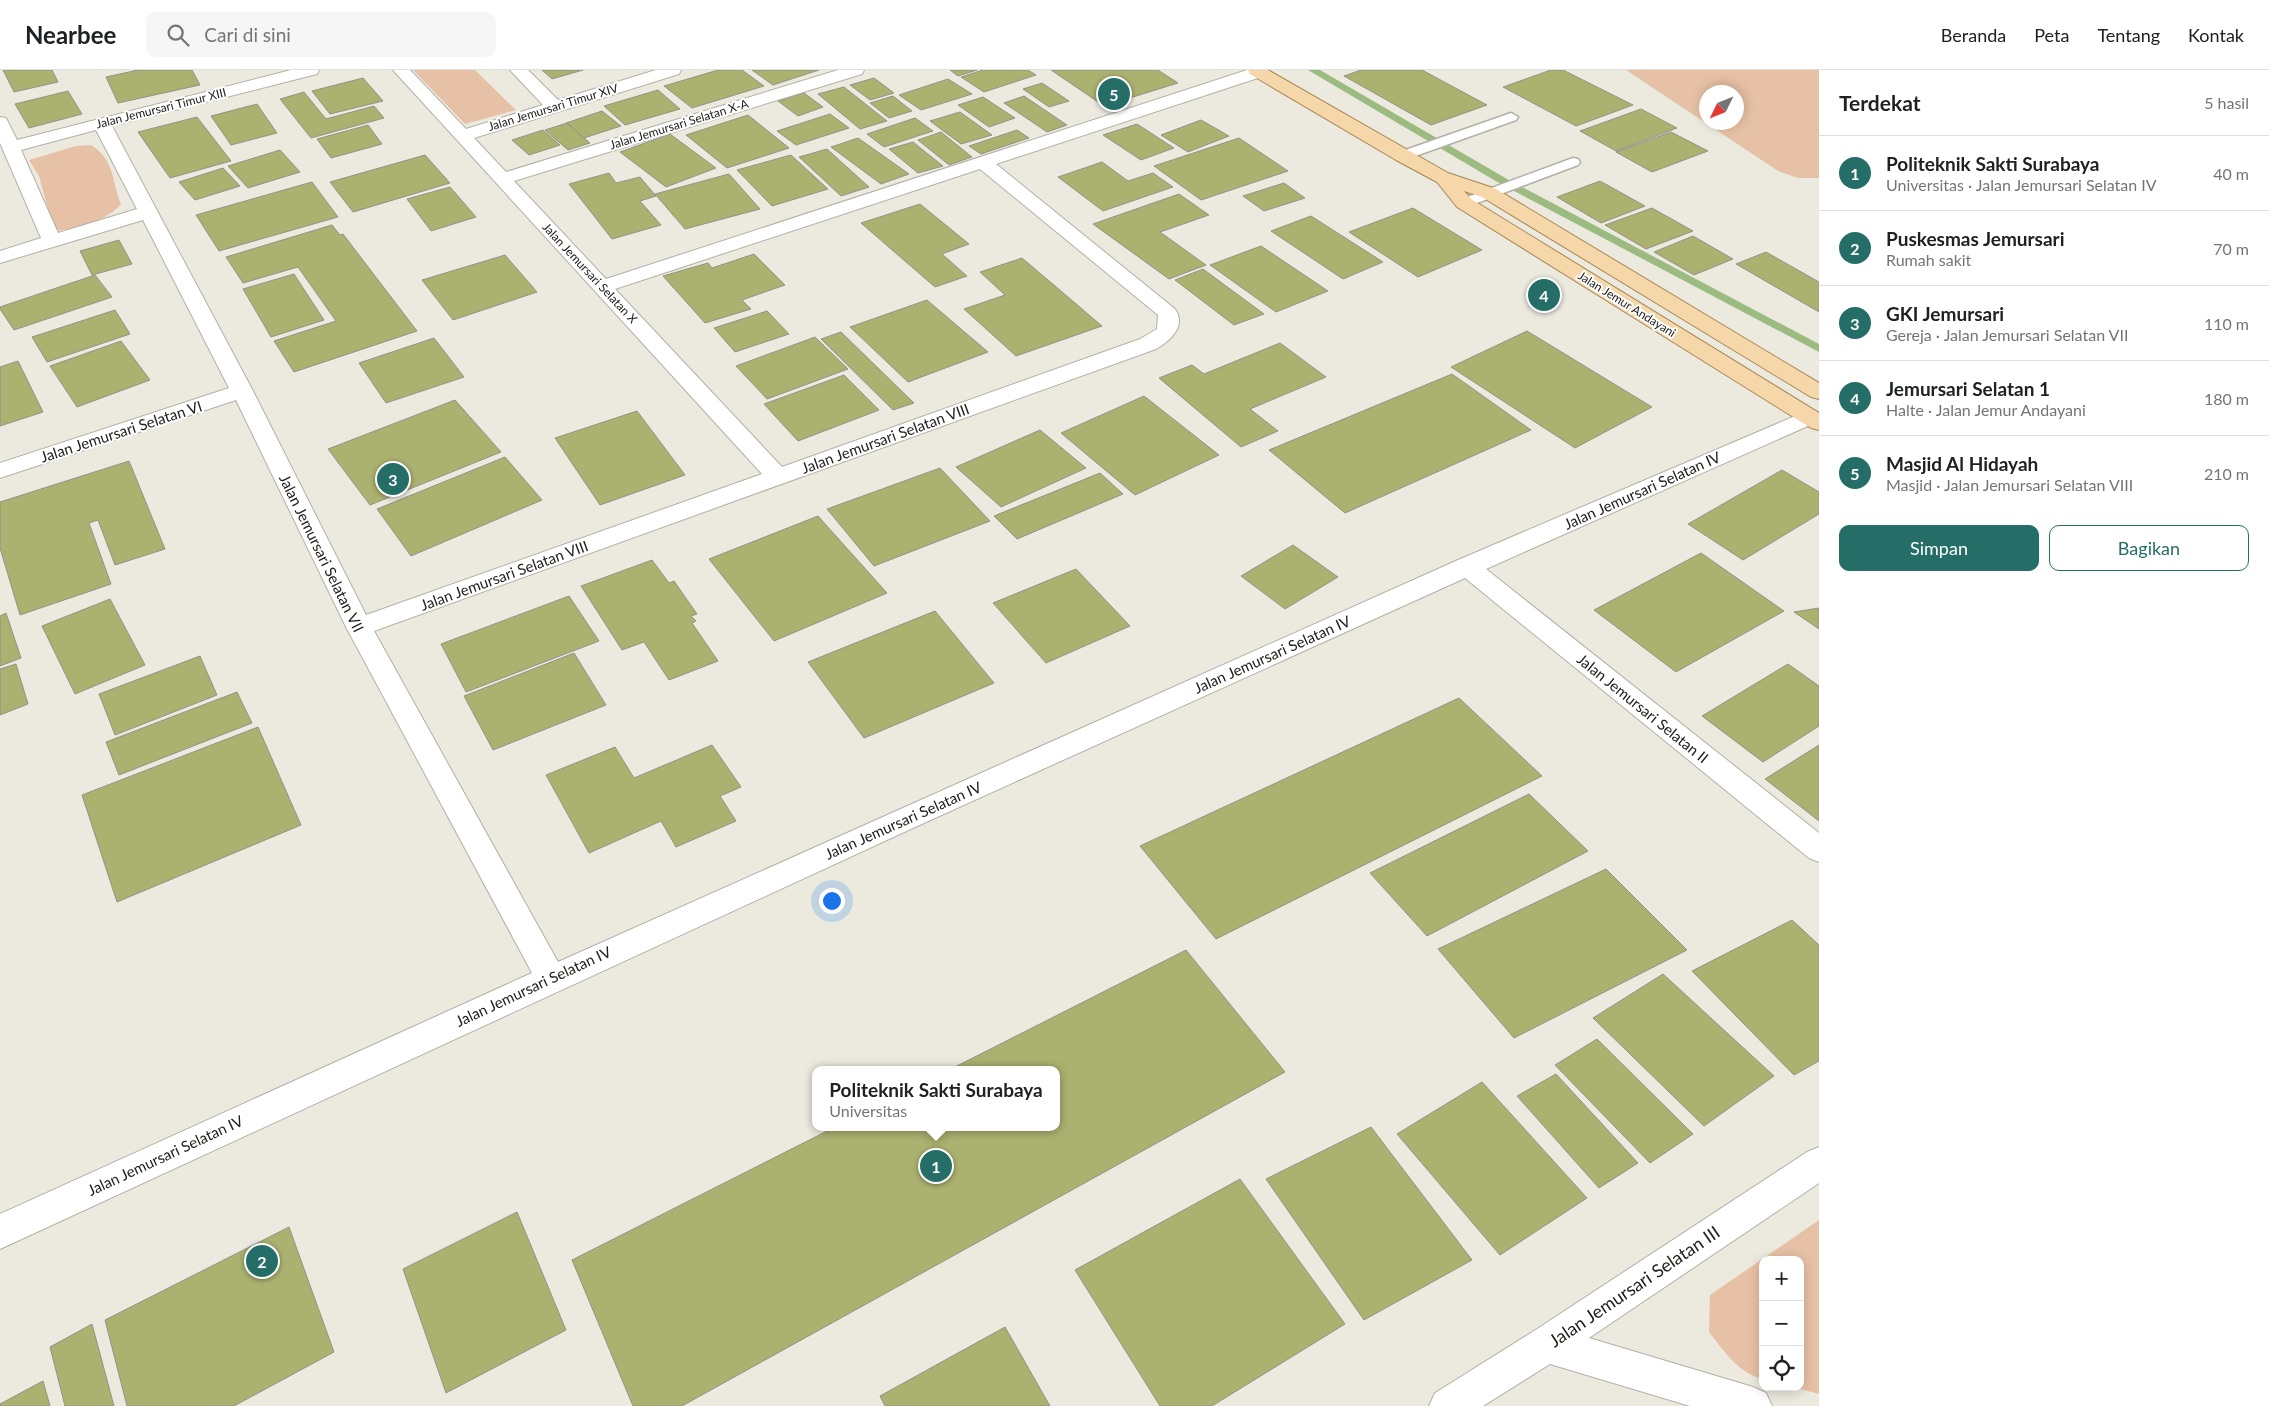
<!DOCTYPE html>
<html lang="id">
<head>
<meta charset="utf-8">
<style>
  :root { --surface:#fff; --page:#f6f6f6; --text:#202124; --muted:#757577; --line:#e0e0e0; --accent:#256e67 }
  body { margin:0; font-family:Lato,sans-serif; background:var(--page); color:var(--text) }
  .controls { position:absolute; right:15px; bottom:15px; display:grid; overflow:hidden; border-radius:10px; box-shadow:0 2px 12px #0003 }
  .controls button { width:45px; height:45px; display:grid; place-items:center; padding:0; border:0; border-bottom:1px solid var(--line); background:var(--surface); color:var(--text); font:25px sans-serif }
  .compass { position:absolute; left:1699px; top:15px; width:45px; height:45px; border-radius:50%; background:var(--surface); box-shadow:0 2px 12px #0003; rotate:227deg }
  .you { position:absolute; left:831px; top:830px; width:18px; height:18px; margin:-12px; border:4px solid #fff; border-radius:50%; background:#1a73e8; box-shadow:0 0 0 8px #1a73e833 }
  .badge { display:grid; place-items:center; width:32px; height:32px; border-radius:50%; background:var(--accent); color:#fff; font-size:16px; font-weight:700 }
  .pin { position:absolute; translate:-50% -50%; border:2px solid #fff; box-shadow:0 1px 5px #0006 }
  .popup { position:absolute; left:812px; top:996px; width:248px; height:65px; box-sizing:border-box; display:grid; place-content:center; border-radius:10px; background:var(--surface); filter:drop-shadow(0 1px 4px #0005); font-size:16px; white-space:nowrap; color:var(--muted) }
  .popup b { font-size:19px; color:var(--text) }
  .popup::after { content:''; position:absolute; left:50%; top:100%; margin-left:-10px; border:10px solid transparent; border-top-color:var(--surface) }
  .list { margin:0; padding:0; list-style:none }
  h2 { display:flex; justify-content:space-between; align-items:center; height:65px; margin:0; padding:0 20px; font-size:21px }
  h2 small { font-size:16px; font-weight:400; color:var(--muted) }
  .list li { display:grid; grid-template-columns:32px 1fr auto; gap:15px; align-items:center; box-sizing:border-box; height:75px; padding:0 20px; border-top:1px solid var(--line) }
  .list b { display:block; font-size:19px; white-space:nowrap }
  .list p { margin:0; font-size:16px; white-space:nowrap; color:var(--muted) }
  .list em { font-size:16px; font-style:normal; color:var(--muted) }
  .actions { display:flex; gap:10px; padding:15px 20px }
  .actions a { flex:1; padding:11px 0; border:1px solid var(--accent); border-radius:10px; text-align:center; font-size:18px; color:var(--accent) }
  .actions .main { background:var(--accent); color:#fff }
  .icon { flex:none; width:28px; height:28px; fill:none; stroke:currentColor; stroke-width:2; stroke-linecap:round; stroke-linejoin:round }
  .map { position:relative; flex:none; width:1819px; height:1336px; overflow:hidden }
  header { display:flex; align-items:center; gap:30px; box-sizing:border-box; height:70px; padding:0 25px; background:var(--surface); border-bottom:1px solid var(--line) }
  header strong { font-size:24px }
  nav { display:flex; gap:28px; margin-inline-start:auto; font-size:18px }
  .search { width:350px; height:45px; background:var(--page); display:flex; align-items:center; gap:12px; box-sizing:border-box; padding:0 18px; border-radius:10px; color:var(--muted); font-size:19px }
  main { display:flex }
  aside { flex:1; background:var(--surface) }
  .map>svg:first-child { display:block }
</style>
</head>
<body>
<header>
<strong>Nearbee</strong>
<div class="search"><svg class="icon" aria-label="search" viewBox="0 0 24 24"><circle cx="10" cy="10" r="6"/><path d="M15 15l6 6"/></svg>Cari di sini</div>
<nav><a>Beranda</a><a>Peta</a><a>Tentang</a><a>Kontak</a></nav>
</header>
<main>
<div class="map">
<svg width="1819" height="1336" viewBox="0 0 1819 1336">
  <rect width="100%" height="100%" fill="#eceadf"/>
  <g fill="#e7c1a5" fill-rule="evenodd">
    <polygon points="413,0 475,0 516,40 465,54"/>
    <path d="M 1626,0 L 1819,0 L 1819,108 L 1798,108 L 1778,101 ZM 1736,22 L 1736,52 L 1706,52 L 1706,22 Z"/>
    <path d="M 91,75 C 116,91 111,111 121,134 C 107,151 76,159 54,161 L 39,106 L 29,90 L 76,76 Z"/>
    <path d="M 1819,1150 L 1819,1324 L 1793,1317 L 1800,1317 L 1800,1190 L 1763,1190 L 1763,1309 C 1738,1303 1725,1282 1709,1262 L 1710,1225 Z"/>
  </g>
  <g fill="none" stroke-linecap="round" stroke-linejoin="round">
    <polygon fill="#9bbb80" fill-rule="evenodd" points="1308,0 1320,0 1507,109 1819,274 1819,282 1499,113"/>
  </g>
  <g fill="#abb16f" stroke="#929389">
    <polygon points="3,0 52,0 58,12 14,22"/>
    <polygon points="138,0 192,0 200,15 118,33 106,7"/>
    <polygon points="542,0 583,0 552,9"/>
    <polygon points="718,0 742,0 764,16 692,38 664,16"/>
    <polygon points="752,0 819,0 773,15"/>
    <polygon points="950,0 977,0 958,6"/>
    <polygon points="983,0 1028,0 1036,5 984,22 961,7"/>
    <polygon points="1051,0 1158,0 1178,13 1104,36"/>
    <polygon points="1361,0 1422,0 1487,35 1431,55 1344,6"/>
    <polygon points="1551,0 1563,0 1633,35 1576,56 1503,17"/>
    <polygon points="363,8 383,31 330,44 312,21"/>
    <polygon points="874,8 894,23 870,30 850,15"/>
    <polygon points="948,9 972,24 921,40 899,25"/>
    <polygon points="1042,13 1069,31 1049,37 1023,19"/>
    <polygon points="844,17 887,51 860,59 818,24"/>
    <polygon points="658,20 680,39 625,55 604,36"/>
    <polygon points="68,21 82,44 29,58 15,34"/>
    <polygon points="304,22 326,49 374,36 384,48 311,68 280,29"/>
    <polygon points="804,23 823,37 798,46 778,31"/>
    <polygon points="893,26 912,41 889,48 870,33"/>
    <polygon points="1024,26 1067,55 1047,62 1004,33"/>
    <polygon points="983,27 1015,48 989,57 958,35"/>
    <polygon points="257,34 277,63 231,75 211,46"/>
    <polygon points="1641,39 1677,58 1616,81 1580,61"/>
    <polygon points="602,41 621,56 584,68 566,53"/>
    <polygon points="960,42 992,65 961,74 930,51"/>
    <polygon points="830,44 849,58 796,75 777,61"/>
    <polygon points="748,45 789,78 727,98 686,65"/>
    <polygon points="197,47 231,91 170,108 138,62"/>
    <polygon points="915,48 933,61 884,77 867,64"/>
    <polygon points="1201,50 1229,66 1188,82 1161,65"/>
    <polygon points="567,53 590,73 568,80 545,60"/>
    <polygon points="1137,54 1174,78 1141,90 1103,65"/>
    <polygon points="368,55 382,74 331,88 317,69"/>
    <polygon points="543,60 560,75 529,85 512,70"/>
    <polygon points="1017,60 1029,68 981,84 969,76"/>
    <polygon points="941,62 972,87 949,95 918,70"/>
    <polygon points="1671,62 1708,81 1652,102 1616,82"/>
    <polygon points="670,64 716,98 666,117 620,82"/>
    <polygon points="858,68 909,104 881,114 831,77"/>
    <polygon points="1239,68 1288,101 1201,130 1154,96"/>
    <polygon points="913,72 943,96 918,103 889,79"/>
    <polygon points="827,79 869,117 841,126 799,87"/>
    <polygon points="280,80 300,102 248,118 228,96"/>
    <polygon points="425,85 450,113 353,142 330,112"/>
    <polygon points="791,85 828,119 772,136 737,100"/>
    <polygon points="1102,92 1128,111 1153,103 1173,117 1103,141 1058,107"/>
    <polygon points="223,98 240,116 195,130 179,112"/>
    <polygon points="609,103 616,113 640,107 656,126 640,131 661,155 612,169 569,114"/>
    <polygon points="729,104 760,139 685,159 655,124"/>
    <polygon points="1600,111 1645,136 1601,153 1557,127"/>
    <polygon points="312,112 338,147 219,181 196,145"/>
    <polygon points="1284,113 1305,128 1264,141 1243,126"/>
    <polygon points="450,117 476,147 431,161 407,129"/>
    <polygon points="1179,124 1209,145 1160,162 1206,195 1169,209 1093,154"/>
    <polygon points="920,134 969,174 942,184 967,206 935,217 861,153"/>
    <polygon points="1413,138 1482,180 1418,207 1349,162"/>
    <polygon points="1652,138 1693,161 1646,179 1605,155"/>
    <polygon points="1311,146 1383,192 1343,209 1271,161"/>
    <polygon points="332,155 340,165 343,164 417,261 294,302 274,271 336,251 298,197 243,213 226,187"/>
    <polygon points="1693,166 1733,189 1694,205 1654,182"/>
    <polygon points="119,170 132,194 92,205 80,181"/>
    <polygon points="1261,176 1328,221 1276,242 1210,195"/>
    <polygon points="1766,182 1819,212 1819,242 1736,194"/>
    <polygon points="754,184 785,215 742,230 751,239 705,253 663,206 708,193 712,198"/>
    <polygon points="505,185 537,222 453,250 422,210"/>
    <polygon points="1022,188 1048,210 1102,256 1016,286 964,239 1005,225 980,202"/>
    <polygon points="1203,199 1264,244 1234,255 1175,210"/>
    <polygon points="294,204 324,250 271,267 243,219"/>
    <polygon points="95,205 112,227 14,260 0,239 0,237"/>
    <polygon points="927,230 988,282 908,312 850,257"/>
    <polygon points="115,240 130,264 47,292 32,267"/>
    <polygon points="767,241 789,264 735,282 714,258"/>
    <polygon points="1527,261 1652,337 1575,378 1451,297"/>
    <polygon points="841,262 914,333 893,340 821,269"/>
    <polygon points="815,267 848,299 767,329 736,296"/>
    <polygon points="434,268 464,307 386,333 359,293"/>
    <polygon points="121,271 150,310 77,337 50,296"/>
    <polygon points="1280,273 1326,307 1250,339 1278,361 1241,377 1159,308 1192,295 1204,304"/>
    <polygon points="18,291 43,342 0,356 0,297"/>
    <polygon points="1452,304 1531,360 1345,443 1269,380"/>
    <polygon points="844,305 879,340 798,371 764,334"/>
    <polygon points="1144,326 1219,385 1135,425 1061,363"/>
    <polygon points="455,330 501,382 370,435 328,379"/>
    <polygon points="637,341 685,405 600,435 555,368"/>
    <polygon points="1040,360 1086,398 1001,437 956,397"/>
    <polygon points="505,387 542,430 411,486 377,439"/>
    <polygon points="129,391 165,479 115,495 98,450 89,453 111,514 20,545 0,478 0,432"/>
    <polygon points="940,398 990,451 874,496 827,439"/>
    <polygon points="1782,400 1819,422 1819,444 1743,490 1688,454"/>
    <polygon points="1100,403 1123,424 1017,469 994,446"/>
    <polygon points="818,446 887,523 774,571 709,489"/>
    <polygon points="1293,475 1338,507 1285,539 1241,506"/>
    <polygon points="1701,483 1784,541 1676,602 1594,540"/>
    <polygon points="652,490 669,513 674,511 697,544 691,546 696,551 692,553 718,591 669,610 644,572 622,580 581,516"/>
    <polygon points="1076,499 1130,556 1046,593 993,533"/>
    <polygon points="569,526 599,571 466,622 441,574"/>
    <polygon points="110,529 145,595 75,624 42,556"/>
    <polygon points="1819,538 1819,559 1794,542"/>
    <polygon points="935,541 994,613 864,668 808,592"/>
    <polygon points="6,543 21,588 0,596 0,546"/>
    <polygon points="574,583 606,635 493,680 464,626"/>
    <polygon points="200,586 217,625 115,665 99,624"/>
    <polygon points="16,594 28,634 0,645 0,599"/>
    <polygon points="1788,594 1819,616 1819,656 1763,692 1702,646"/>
    <polygon points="237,622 252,653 119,705 106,672"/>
    <polygon points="1459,628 1542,706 1216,869 1140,776"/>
    <polygon points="258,657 301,755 117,832 82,725"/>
    <polygon points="712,675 741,717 720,726 736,751 676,777 661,751 589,783 546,705 615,677 634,708"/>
    <polygon points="1819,675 1819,751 1765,709"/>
    <polygon points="1529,724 1588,781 1427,866 1370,803"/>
    <polygon points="1606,799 1687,880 1514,968 1438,879"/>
    <polygon points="1792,850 1819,875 1819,991 1794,1005 1692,901"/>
    <polygon points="1186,880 1285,1002 682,1336 633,1336 572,1190 835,1057 1056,1057 1056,1000 949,1000"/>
    <polygon points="1663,904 1774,1006 1704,1056 1593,948"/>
    <polygon points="1597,969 1693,1064 1650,1093 1555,995"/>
    <polygon points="1556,1004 1638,1093 1599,1118 1517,1026"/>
    <polygon points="1482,1012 1587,1128 1500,1185 1397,1064"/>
    <polygon points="1371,1057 1472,1190 1364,1250 1266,1109"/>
    <polygon points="1240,1109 1345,1254 1212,1336 1160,1336 1075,1200"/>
    <polygon points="517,1142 566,1260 446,1323 403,1199"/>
    <polygon points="289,1157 334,1282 234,1336 127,1336 105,1250"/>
    <polygon points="92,1254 114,1336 65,1336 50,1277"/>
    <polygon points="1005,1257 1050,1336 885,1336 880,1326"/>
    <polygon points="43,1311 50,1336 0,1336 0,1334"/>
  </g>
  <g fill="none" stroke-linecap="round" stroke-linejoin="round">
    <g stroke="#b3b0a6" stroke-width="3">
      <g id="lane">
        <polygon points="1511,43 1518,47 1516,50 1407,89 1397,89 1395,86 1397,83"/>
        <polygon points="1573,88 1578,89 1580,92 1578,95 1469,136 1459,136 1457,133 1459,130"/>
      </g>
    </g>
    <g stroke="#b3b0a6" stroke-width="2">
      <g id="street">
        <path d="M 291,0 L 319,0 L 317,4 L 112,56 L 253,321 L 366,545 L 762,404 L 393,0 L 410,0 L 466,59 L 543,35 L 510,0 L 528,0 L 558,30 L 656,0 L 681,0 L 679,4 L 474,68 L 506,102 L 838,0 L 864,0 L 862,4 L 514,111 L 606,209 L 1247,0 L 1265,0 L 1266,2 L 1264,6 L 996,94 L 1175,239 C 1187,256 1170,271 1156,279 L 374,561 L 558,892 L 1458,490 L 1809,340 L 1817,342 L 1819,345 L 1817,352 L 1486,499 L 1819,763 L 1819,792 L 1809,788 L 1465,508 L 913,758 L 0,1179 L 0,1144 L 532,903 L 346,557 L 236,330 L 0,408 L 0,393 L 229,318 L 143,150 L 0,193 L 0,181 L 41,168 L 0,73 L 0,47 L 6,48 L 17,70 ZM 96,60 L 137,139 L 58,163 L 21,80 ZM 980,99 L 1158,245 L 1157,259 L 1140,269 L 782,397 L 615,219 Z"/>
        <polygon points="1819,1077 1819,1113 1589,1268 1753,1317 1766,1323 1772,1336 1690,1336 1550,1294 1483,1336 1429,1336 1435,1323 1534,1261 1807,1082"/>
      </g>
    </g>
    <g stroke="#a78652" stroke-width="2">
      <polygon id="primary" points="1248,0 1268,0 1448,103 1496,119 1819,313 1819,329 1811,327 1482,127 1464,121 1471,129 1819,343 1819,360 1811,358 1457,137 1437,112 1396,90 1250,4"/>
    </g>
    <use href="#lane" fill="#fff" fill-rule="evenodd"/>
    <use href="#street" fill="#fff" fill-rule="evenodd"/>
    <use href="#primary" fill="#f5d7a9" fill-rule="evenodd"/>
  </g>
  <g text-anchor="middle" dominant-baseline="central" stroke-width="4" stroke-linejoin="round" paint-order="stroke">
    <g font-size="12" fill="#22211d" stroke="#fff">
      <text transform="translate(553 37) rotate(-17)">Jalan Jemursari Timur XIV</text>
      <text transform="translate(161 38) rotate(-14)">Jalan Jemursari Timur XIII</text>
      <text transform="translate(679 54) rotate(-17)">Jalan Jemursari Selatan X-A</text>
      <text transform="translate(590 203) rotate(47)">Jalan Jemursari Selatan X</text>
      <text transform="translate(1627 234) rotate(32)">Jalan Jemur Andayani</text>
    </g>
    <g font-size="15" fill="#22211d" stroke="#fff">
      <text transform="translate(121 361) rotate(-18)">Jalan Jemursari Selatan VI</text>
      <text transform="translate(885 368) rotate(-20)">Jalan Jemursari Selatan VIII</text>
      <text transform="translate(1642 420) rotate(-24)">Jalan Jemursari Selatan IV</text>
      <text transform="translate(322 483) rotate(64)">Jalan Jemursari Selatan VII</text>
      <text transform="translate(504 505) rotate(-20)">Jalan Jemursari Selatan VIII</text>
      <text transform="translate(1272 584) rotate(-24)">Jalan Jemursari Selatan IV</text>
      <text transform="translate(1643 638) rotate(39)">Jalan Jemursari Selatan II</text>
      <text transform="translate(903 750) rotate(-24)">Jalan Jemursari Selatan IV</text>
      <text transform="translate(533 916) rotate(-25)">Jalan Jemursari Selatan IV</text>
      <text transform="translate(165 1085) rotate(-25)">Jalan Jemursari Selatan IV</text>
    </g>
    <g font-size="18" fill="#22211d" stroke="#fff">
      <text transform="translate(1634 1216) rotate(-34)">Jalan Jemursari Selatan III</text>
    </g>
  </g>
</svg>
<div class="controls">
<button>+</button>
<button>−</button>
<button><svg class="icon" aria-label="locate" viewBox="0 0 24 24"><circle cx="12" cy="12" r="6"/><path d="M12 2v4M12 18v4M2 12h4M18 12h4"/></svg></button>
</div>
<svg class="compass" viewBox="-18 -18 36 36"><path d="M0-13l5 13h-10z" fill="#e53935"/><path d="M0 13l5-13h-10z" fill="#757577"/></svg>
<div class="you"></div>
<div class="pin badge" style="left:936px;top:1096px">1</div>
<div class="popup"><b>Politeknik Sakti Surabaya</b>Universitas</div>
<div class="pin badge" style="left:262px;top:1191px">2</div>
<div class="pin badge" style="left:393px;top:409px">3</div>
<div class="pin badge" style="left:1544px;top:225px">4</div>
<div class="pin badge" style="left:1114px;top:24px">5</div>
</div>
<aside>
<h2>Terdekat<small>5 hasil</small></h2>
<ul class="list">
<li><span class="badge">1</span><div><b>Politeknik Sakti Surabaya</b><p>Universitas · Jalan Jemursari Selatan IV</p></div><em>40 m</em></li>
<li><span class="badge">2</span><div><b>Puskesmas Jemursari</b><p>Rumah sakit</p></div><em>70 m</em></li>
<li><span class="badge">3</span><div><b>GKI Jemursari</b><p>Gereja · Jalan Jemursari Selatan VII</p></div><em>110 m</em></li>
<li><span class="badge">4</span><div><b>Jemursari Selatan 1</b><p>Halte · Jalan Jemur Andayani</p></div><em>180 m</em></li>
<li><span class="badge">5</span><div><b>Masjid Al Hidayah</b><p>Masjid · Jalan Jemursari Selatan VIII</p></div><em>210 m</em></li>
</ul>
<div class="actions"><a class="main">Simpan</a><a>Bagikan</a></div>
</aside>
</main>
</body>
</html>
